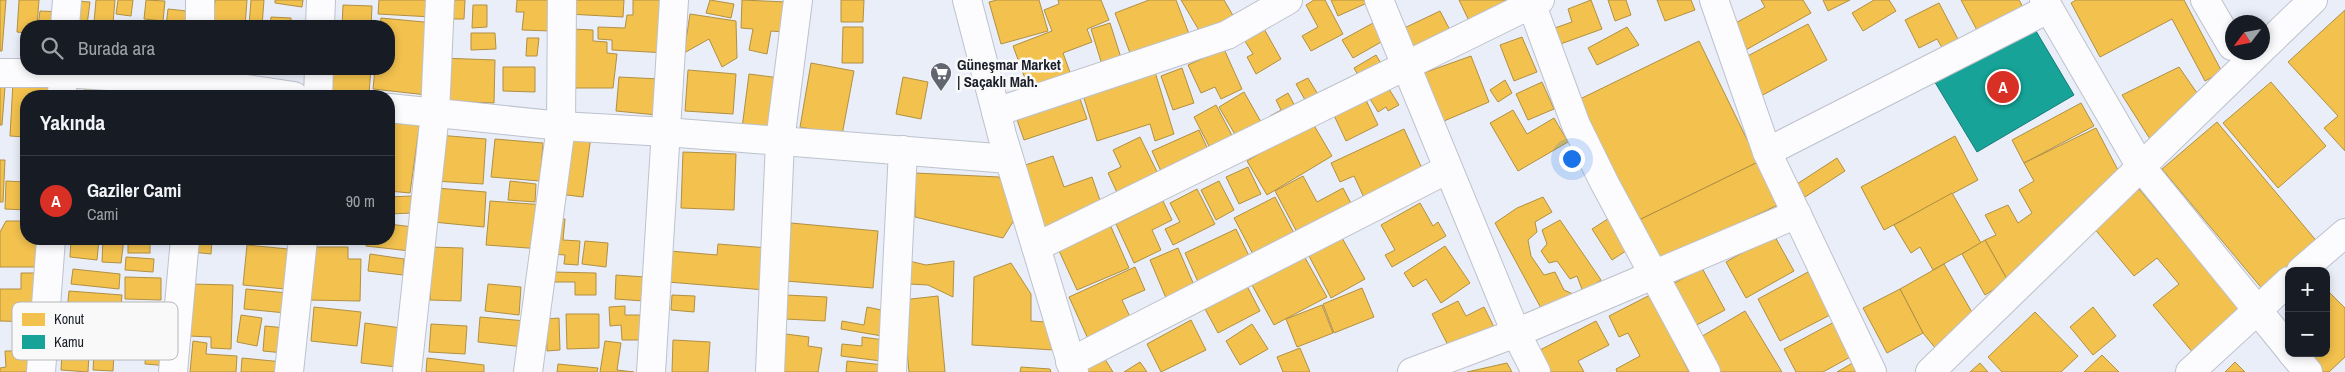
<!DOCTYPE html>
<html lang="tr">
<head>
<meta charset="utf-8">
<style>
  :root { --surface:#171b24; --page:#242831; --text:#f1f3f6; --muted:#9ea1a6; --line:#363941; --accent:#d93025 }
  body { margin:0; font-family:"Archivo Narrow",sans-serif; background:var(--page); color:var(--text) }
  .controls { position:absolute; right:15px; bottom:15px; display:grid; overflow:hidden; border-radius:10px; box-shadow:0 2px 8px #0003 }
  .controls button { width:45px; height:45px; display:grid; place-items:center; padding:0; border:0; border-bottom:1px solid var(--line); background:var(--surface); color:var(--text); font:25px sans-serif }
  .compass { position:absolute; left:2225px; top:15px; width:45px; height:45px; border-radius:50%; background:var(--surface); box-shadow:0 2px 8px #0003; rotate:238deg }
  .you { position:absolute; left:1571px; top:158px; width:18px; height:18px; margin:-12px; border:4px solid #fff; border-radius:50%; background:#1a73e8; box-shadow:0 0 0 8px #1a73e833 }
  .badge { display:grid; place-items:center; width:32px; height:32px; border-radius:50%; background:var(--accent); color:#fff; font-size:16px; font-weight:700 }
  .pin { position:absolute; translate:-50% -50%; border:2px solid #fff; box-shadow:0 1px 5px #0006 }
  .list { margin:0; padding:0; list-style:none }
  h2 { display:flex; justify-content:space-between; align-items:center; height:65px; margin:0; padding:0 20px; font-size:21px }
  h2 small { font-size:16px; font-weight:400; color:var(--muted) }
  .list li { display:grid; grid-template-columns:32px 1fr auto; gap:15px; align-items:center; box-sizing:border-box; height:90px; padding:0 20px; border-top:1px solid var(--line) }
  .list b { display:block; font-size:19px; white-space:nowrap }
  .list p { margin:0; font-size:16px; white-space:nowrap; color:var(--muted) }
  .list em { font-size:16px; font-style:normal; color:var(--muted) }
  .icon { flex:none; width:28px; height:28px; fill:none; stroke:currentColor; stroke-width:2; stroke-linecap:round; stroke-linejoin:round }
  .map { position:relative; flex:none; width:2345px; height:372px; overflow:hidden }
  .search { position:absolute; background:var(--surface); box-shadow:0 2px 8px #0003; left:20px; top:20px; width:375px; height:55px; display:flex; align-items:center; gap:12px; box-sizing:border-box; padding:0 18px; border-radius:20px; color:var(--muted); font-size:19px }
  .panel { position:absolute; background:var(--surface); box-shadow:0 2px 8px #0003; left:20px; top:90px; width:375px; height:155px; border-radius:20px }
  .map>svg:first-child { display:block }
</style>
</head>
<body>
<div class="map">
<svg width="2345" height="372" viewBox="0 0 2345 372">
  <rect width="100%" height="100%" fill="#e9eef9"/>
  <g fill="#f2c14e" stroke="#b19043">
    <polygon points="0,0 6,0 2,51 0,51"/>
    <polygon points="19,0 39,0 37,26 26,26 26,33 17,32"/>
    <polygon points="96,0 115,0 113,23 94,22"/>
    <polygon points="118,0 133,0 131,16 116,14"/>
    <polygon points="146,0 165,1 163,21 144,19"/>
    <polygon points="215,0 247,0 245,26 213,23"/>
    <polygon points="251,0 264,0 262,26 249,26"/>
    <polygon points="275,0 303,0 302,7 275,3"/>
    <polygon points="379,0 433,0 432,17 378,14"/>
    <polygon points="446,0 465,0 464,19 446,19"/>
    <polygon points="517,0 552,0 551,31 522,30 524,12 516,12"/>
    <polygon points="568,0 624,0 623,17 568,14"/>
    <polygon points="633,0 671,0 667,53 612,50 612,40 598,39 598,27 625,28 627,15 633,15"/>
    <polygon points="710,0 734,4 731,18 706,13"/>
    <polygon points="742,0 787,2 783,32 771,31 767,54 749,50 753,29 741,28"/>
    <polygon points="841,0 864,0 863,22 841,22"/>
    <polygon points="997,0 1039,0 1048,31 1001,44 989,2"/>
    <polygon points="1058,0 1101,0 1109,20 1087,29 1092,42 1063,53 1071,75 1030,92 1013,46 1052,31 1044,10 1059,4"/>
    <polygon points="1149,0 1176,0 1191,39 1133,61 1115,13"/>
    <polygon points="1181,0 1224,0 1235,19 1203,37"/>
    <polygon points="1314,0 1325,0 1343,34 1311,51 1302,36 1318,27 1306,5"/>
    <polygon points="1331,0 1366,0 1367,3 1338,16"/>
    <polygon points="1459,0 1523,0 1472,27"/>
    <polygon points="1591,0 1602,29 1555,46 1549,30 1572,22 1568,9"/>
    <polygon points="1608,0 1626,0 1631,15 1615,21"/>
    <polygon points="1657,0 1691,0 1695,10 1665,21"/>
    <polygon points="1761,0 1803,0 1811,13 1744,51 1730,26 1765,7"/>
    <polygon points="1823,0 1850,0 1828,11"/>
    <polygon points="1874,0 1889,0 1896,11 1863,31 1852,13"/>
    <polygon points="1961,0 2019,0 2024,9 1979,34"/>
    <polygon points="2076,0 2184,0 2222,72 2205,81 2172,19 2100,57 2071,3"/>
    <polygon points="75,1 90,2 87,25 73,24"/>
    <polygon points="1939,3 1960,43 1944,51 1937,39 1919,48 1905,20"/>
    <polygon points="343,5 372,6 371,26 342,26"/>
    <polygon points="473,5 487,5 487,27 472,28"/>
    <polygon points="168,9 187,11 186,26 166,26"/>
    <polygon points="2345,10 2345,151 2324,128 2338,116 2288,62"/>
    <polygon points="40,11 63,12 62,26 38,26"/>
    <polygon points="1440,11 1451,32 1410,54 1398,31"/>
    <polygon points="690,14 736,21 737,58 722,67 709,39 684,53"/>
    <polygon points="271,17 291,18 291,26 270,26"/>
    <polygon points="381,18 435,23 427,95 373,89 375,69 389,69 389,26 380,26"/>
    <polygon points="1110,23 1122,61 1103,68 1091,29"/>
    <polygon points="1373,23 1383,41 1353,58 1342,40"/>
    <polygon points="1808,24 1827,60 1761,96 1742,59"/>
    <polygon points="843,27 863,27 863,63 842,63"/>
    <polygon points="1263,27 1281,59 1256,74 1247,57 1253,54 1243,38"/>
    <polygon points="1627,27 1639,45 1597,65 1588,48"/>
    <polygon points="571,29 593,30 593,41 607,42 607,53 617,54 613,88 571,88"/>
    <polygon points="471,33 495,33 496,49 471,50"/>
    <polygon points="1522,37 1537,72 1514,81 1500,45"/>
    <polygon points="527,38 539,38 537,56 526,56"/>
    <polygon points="1699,41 1758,162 1637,221 1578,100"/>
    <polygon points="1224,49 1242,89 1221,99 1215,87 1201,93 1188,65"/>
    <polygon points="1376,55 1385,70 1358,75 1354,68"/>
    <polygon points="1471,56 1489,102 1444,121 1418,75"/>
    <polygon points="441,58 495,60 494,103 439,101"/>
    <polygon points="811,63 854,71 842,135 800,127"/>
    <polygon points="503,67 535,67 535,92 503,91"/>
    <polygon points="2179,67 2197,93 2150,139 2122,95"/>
    <polygon points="1182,68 1194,103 1173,110 1161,76"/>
    <polygon points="323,69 371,69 369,93 322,90"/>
    <polygon points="688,70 736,74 733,114 685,111"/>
    <polygon points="1155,72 1174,134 1155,141 1150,124 1097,141 1083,95"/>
    <polygon points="749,74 780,78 772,132 742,128"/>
    <polygon points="619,77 660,79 657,115 616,111"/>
    <polygon points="903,77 928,82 921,119 896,114"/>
    <polygon points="1308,78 1322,101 1309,107 1296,84"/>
    <polygon points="1505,80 1512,93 1498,102 1490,90"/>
    <polygon points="86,81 128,86 127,96 84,95"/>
    <polygon points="1384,81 1399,105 1388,111 1386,107 1378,112 1366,92"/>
    <polygon points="13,82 58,85 57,96 26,96 26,137 10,136"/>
    <polygon points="1542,82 1554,109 1528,120 1516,94"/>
    <polygon points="2271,82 2326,146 2278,188 2223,123"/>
    <polygon points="0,87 5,87 2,125 0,125"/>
    <polygon points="140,92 165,93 165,96 140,96"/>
    <polygon points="1244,92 1265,129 1240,143 1219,107"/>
    <polygon points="1078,93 1087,119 1024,140 1015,114"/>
    <polygon points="1288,93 1299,114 1274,126 1270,116 1281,110 1276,100"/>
    <polygon points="1363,94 1378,125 1346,141 1332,111"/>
    <polygon points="2081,103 2094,126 2024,163 2012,140"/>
    <polygon points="1216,105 1236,143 1213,154 1194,117"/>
    <polygon points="1513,110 1527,134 1554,118 1568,142 1518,171 1490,123"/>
    <polygon points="389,117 420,121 410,193 389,191"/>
    <polygon points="1312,122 1332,156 1267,195 1247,161"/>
    <polygon points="2217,122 2319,244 2264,291 2162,169"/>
    <polygon points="2096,128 2119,172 2008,281 1985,240 1996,235 1985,215 2008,205 2018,223 2032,213 2019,190 2034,181 2024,163"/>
    <polygon points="1404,129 1425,175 1366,202 1354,176 1340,182 1331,163"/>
    <polygon points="1199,130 1211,156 1164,178 1152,151"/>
    <polygon points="567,133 591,136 583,197 559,194"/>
    <polygon points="438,135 486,139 483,184 435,181"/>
    <polygon points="1955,136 1978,180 1884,230 1861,187"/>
    <polygon points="1140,137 1161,180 1120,199 1108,173 1121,167 1113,150"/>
    <polygon points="495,139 543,143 540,181 491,177"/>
    <polygon points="683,152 736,154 734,210 681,208"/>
    <polygon points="1053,156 1064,187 1092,177 1103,209 1044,229 1022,166"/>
    <polygon points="1837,158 1845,171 1805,197 1797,184"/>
    <polygon points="0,160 5,160 3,202 0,202"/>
    <polygon points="1758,162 1780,204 1656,263 1637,221"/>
    <polygon points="1248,167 1261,194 1239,204 1226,177"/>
    <polygon points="915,173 999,177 1019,212 1003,238 915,217"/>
    <polygon points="1303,176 1317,202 1343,188 1353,207 1299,236 1275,191"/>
    <polygon points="6,181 26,182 26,210 5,209"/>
    <polygon points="510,181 536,184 535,202 508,200"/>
    <polygon points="1219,181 1234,210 1216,220 1201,190"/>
    <polygon points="436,188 486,192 484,227 433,222"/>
    <polygon points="1197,189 1215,224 1173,245 1165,229 1180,222 1170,203"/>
    <polygon points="2139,189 2243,313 2194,354 2153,305 2179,284 2157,258 2134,276 2093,227"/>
    <polygon points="1952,193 1981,243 1933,270 1920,247 1911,253 1894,225"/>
    <polygon points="412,196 412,213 389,214 389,197"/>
    <polygon points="1275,197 1296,237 1255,258 1234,218"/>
    <polygon points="1543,197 1552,212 1535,222 1537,232 1528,240 1531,256 1544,275 1555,272 1564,290 1573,294 1542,310 1495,223 1517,208"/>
    <polygon points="490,201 545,205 542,249 486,245"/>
    <polygon points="1163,201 1172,220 1152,230 1161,250 1134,263 1116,224"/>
    <polygon points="1420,203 1433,226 1438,222 1446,236 1392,267 1385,255 1395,250 1381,225"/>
    <polygon points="1614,215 1632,247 1612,260 1592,229"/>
    <polygon points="554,218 565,219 563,240 580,241 578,265 564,264 565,255 551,254"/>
    <polygon points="1108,220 1129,268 1077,290 1055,242"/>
    <polygon points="1560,220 1601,280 1583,292 1577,276 1570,279 1557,261 1549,263 1541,251 1547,244 1542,230"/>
    <polygon points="6,221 26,221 26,239 40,239 41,267 0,267 0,232"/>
    <polygon points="791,223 878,231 873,288 786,281"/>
    <polygon points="389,224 413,227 410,251 366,246 366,239 389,239"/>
    <polygon points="1236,229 1251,260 1199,284 1185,253"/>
    <polygon points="1774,235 1794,271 1746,298 1726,262"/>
    <polygon points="1341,236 1365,279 1331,298 1308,254"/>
    <polygon points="71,239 99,239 97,260 70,257"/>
    <polygon points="103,239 124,239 121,263 102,262"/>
    <polygon points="193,239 212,239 211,254 192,252"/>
    <polygon points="319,239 357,239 357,243"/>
    <polygon points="1985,240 2008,281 1985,295 1962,254"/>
    <polygon points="585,241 608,243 606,267 582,264"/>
    <rect x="128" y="242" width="22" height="11"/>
    <polygon points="718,244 768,248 765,290 668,282 670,251 717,255"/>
    <polygon points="247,245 288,249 285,289 243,285"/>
    <polygon points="1445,246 1470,283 1441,303 1426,279 1413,287 1404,273"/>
    <polygon points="309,247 348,247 348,259 361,259 360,301 308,300"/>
    <polygon points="431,247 463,248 461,301 430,300"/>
    <polygon points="1178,248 1194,285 1166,298 1150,260"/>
    <polygon points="370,254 404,259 403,275 368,271"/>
    <polygon points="1304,256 1327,297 1274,325 1252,285"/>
    <polygon points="126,257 154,259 153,272 125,270"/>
    <polygon points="905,260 926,265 954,261 953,297 928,285 909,284"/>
    <polygon points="1011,263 1031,294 1031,321 1046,322 1054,350 972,345 974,277"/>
    <polygon points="1944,264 1973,314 1936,349 1923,333 1900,289"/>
    <polygon points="1135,267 1145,290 1122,300 1132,321 1089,341 1069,297"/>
    <polygon points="1702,268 1725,310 1693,327 1671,285"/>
    <polygon points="73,269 120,274 119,289 71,284"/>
    <polygon points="552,272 596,273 596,295 575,295 575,282 551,282"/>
    <polygon points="1808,272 1830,315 1780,341 1758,299"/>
    <polygon points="21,273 37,273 36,322 0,321 0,289 21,289"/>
    <polygon points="616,275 645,277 644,301 615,299"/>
    <polygon points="125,277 161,278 161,300 125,299"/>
    <polygon points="190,284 233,285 231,349 211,348 211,337 189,336"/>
    <polygon points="488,284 521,287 519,315 485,311"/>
    <polygon points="1247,286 1260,311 1218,333 1205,309"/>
    <polygon points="1362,288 1374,317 1334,333 1323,304"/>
    <polygon points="246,289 288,293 286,313 244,309"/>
    <polygon points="1900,289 1923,333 1887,353 1863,308"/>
    <polygon points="2326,289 2345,308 2345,357 2329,372 2321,372 2303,353 2326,353"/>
    <polygon points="69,291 122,295 119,327 66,322"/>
    <polygon points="672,295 695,296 694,312 671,310"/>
    <polygon points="786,295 827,297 825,321 785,319"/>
    <polygon points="1650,295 1689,372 1617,372 1616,369 1640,356 1628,333 1619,337 1609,316"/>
    <polygon points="938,296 945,372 909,372 902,300"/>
    <polygon points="1458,301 1466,316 1484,307 1496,331 1452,353 1432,314"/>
    <polygon points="1322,305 1333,333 1297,347 1286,319"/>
    <polygon points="625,306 625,315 640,315 641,340 622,340 621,325 610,326 609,307"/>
    <polygon points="314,307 361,312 357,346 311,341"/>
    <polygon points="867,307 886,311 882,336 841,329 842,321 864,325"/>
    <polygon points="2093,307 2116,336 2093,355 2070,327"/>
    <polygon points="1745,311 1782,372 1712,372 1694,341"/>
    <polygon points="2035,312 2078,356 2061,372 2002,372 1988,357"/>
    <polygon points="566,314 599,314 599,348 567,349"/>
    <polygon points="241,315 262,318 257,346 237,342"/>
    <polygon points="480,317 526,321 524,347 478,342"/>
    <polygon points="559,318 560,350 547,351 546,319"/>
    <polygon points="1191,320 1206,350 1161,372 1147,344"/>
    <polygon points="1596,321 1609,345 1578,361 1584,372 1550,372 1538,351"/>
    <polygon points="1836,321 1854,355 1823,372 1796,372 1784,349"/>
    <polygon points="365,323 401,328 397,367 361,363"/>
    <polygon points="431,324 467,326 465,354 429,352"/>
    <polygon points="1252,324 1268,349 1240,365 1226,341"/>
    <polygon points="265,326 286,328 284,353 263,351"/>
    <polygon points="147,330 171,332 170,366 145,364"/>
    <polygon points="786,334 809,337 808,346 822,348 818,372 782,372"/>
    <polygon points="862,337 884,340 881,361 841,356 842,344 862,346"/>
    <polygon points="673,340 710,342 708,372 672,372"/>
    <polygon points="193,341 207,343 206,354 237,356 236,372 190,372"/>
    <polygon points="605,341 621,343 617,370 634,372 600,372"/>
    <polygon points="1300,348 1310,372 1283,372 1277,357"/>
    <polygon points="5,351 27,351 28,372 0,372 0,368 6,367"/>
    <polygon points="62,352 89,354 88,372 61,370"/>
    <polygon points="94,353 114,354 113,371 93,370"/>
    <polygon points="2102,355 2119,372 2084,372"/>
    <polygon points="1103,356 1113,372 1086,372 1084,368"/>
    <polygon points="242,358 283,362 282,372 241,372"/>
    <polygon points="427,358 484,365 484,372 426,372"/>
    <polygon points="847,361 884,365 883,372 846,372"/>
    <polygon points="1856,361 1862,372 1837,372"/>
    <polygon points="1140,362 1147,372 1124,372"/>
    <polygon points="2235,362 2245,372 2225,372"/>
    <polygon points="1507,363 1512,372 1467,372"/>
    <polygon points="1980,363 1988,372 1970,372"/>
    <polygon points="558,364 598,368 597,372 557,372"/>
    <polygon points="1021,367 1050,369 1051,372 1020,372"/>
  </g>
  <polygon fill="#17a398" stroke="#177b76" points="2030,21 2074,95 1977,152 1933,79"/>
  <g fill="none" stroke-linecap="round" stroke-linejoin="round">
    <g stroke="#bdc2cc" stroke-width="30">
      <g id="street">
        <polyline points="967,0 1002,135 1074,372"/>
        <polyline points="1379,0 1516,333 1536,372"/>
        <polyline points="1530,0 1576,125 1604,182 1706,372"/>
        <polyline points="1714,0 1767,152 1872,372"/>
        <polyline points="2044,0 2141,167 2289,349"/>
        <polyline points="2205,0 2232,46"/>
        <polyline points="65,26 67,0"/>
        <polyline points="200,26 200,0"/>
        <polyline points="320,26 321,0"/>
        <polyline points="2262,49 2313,0"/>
        <polyline points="0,73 63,73 198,82 294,96"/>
        <polyline points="62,96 63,69"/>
        <polyline points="318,96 319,69"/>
        <polyline points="389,108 561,126 666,132 1009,159"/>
        <polyline points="996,112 1227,35 1288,0"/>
        <polyline points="1767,152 2048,9"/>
        <polyline points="1036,247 1540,0"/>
        <polyline points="2301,271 2345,233"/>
        <polyline points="2292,353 2308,372"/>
        <polyline points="1070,362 1448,169"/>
        <polyline points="41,372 51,239"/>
        <polyline points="173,372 185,239"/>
        <polyline points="289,372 303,239"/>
        <polyline points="407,372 435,113 440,0"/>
        <polyline points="528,372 561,126 562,0"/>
        <polyline points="651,372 674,0"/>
        <polyline points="770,372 780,141 798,0"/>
        <polyline points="892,372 903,150"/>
        <polyline points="1412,372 1516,333 1797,214"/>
        <polyline points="1930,372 2259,52"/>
        <polyline points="2190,372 2289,281"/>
      </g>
    </g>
    <use href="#street" stroke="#fcfcfe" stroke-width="28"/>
  </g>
  <defs>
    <g id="supermarket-pin" transform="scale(1.125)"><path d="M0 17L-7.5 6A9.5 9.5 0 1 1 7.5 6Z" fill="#616671" stroke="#f9f9f9"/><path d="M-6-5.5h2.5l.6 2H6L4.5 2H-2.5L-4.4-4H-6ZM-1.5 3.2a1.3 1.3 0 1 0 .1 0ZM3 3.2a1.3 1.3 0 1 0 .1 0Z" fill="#fff"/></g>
  </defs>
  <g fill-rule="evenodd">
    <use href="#supermarket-pin" x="941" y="73"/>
  </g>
  <g text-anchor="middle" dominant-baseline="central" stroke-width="5" stroke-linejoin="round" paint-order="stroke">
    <g font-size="15" font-weight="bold" fill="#181d28" stroke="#f9f9f9" text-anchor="start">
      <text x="957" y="64">Güneşmar Market<tspan x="957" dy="17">| Saçaklı Mah.</tspan></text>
    </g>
  </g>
  <rect x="12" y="302" width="166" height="58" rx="8" fill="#f9f9f9" stroke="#b6b7ba" stroke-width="1"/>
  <rect x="22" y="313" width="23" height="13" fill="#f2c14e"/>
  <rect x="22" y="335" width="23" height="14" fill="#17a398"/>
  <g font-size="14" fill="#181d28">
    <text x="54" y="324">Konut</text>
    <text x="54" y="347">Kamu</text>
  </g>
</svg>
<div class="controls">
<button>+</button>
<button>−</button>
</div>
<svg class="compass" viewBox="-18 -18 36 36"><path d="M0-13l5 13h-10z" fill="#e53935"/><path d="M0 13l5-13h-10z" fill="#9ea1a6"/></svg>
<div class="you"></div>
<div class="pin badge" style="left:2003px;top:87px">A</div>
<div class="search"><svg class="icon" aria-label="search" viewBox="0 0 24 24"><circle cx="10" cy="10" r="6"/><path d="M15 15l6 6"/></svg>Burada ara</div>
<section class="panel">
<h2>Yakında<small></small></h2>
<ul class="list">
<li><span class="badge">A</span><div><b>Gaziler Cami</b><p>Cami</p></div><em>90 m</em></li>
</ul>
</section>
</div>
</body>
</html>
